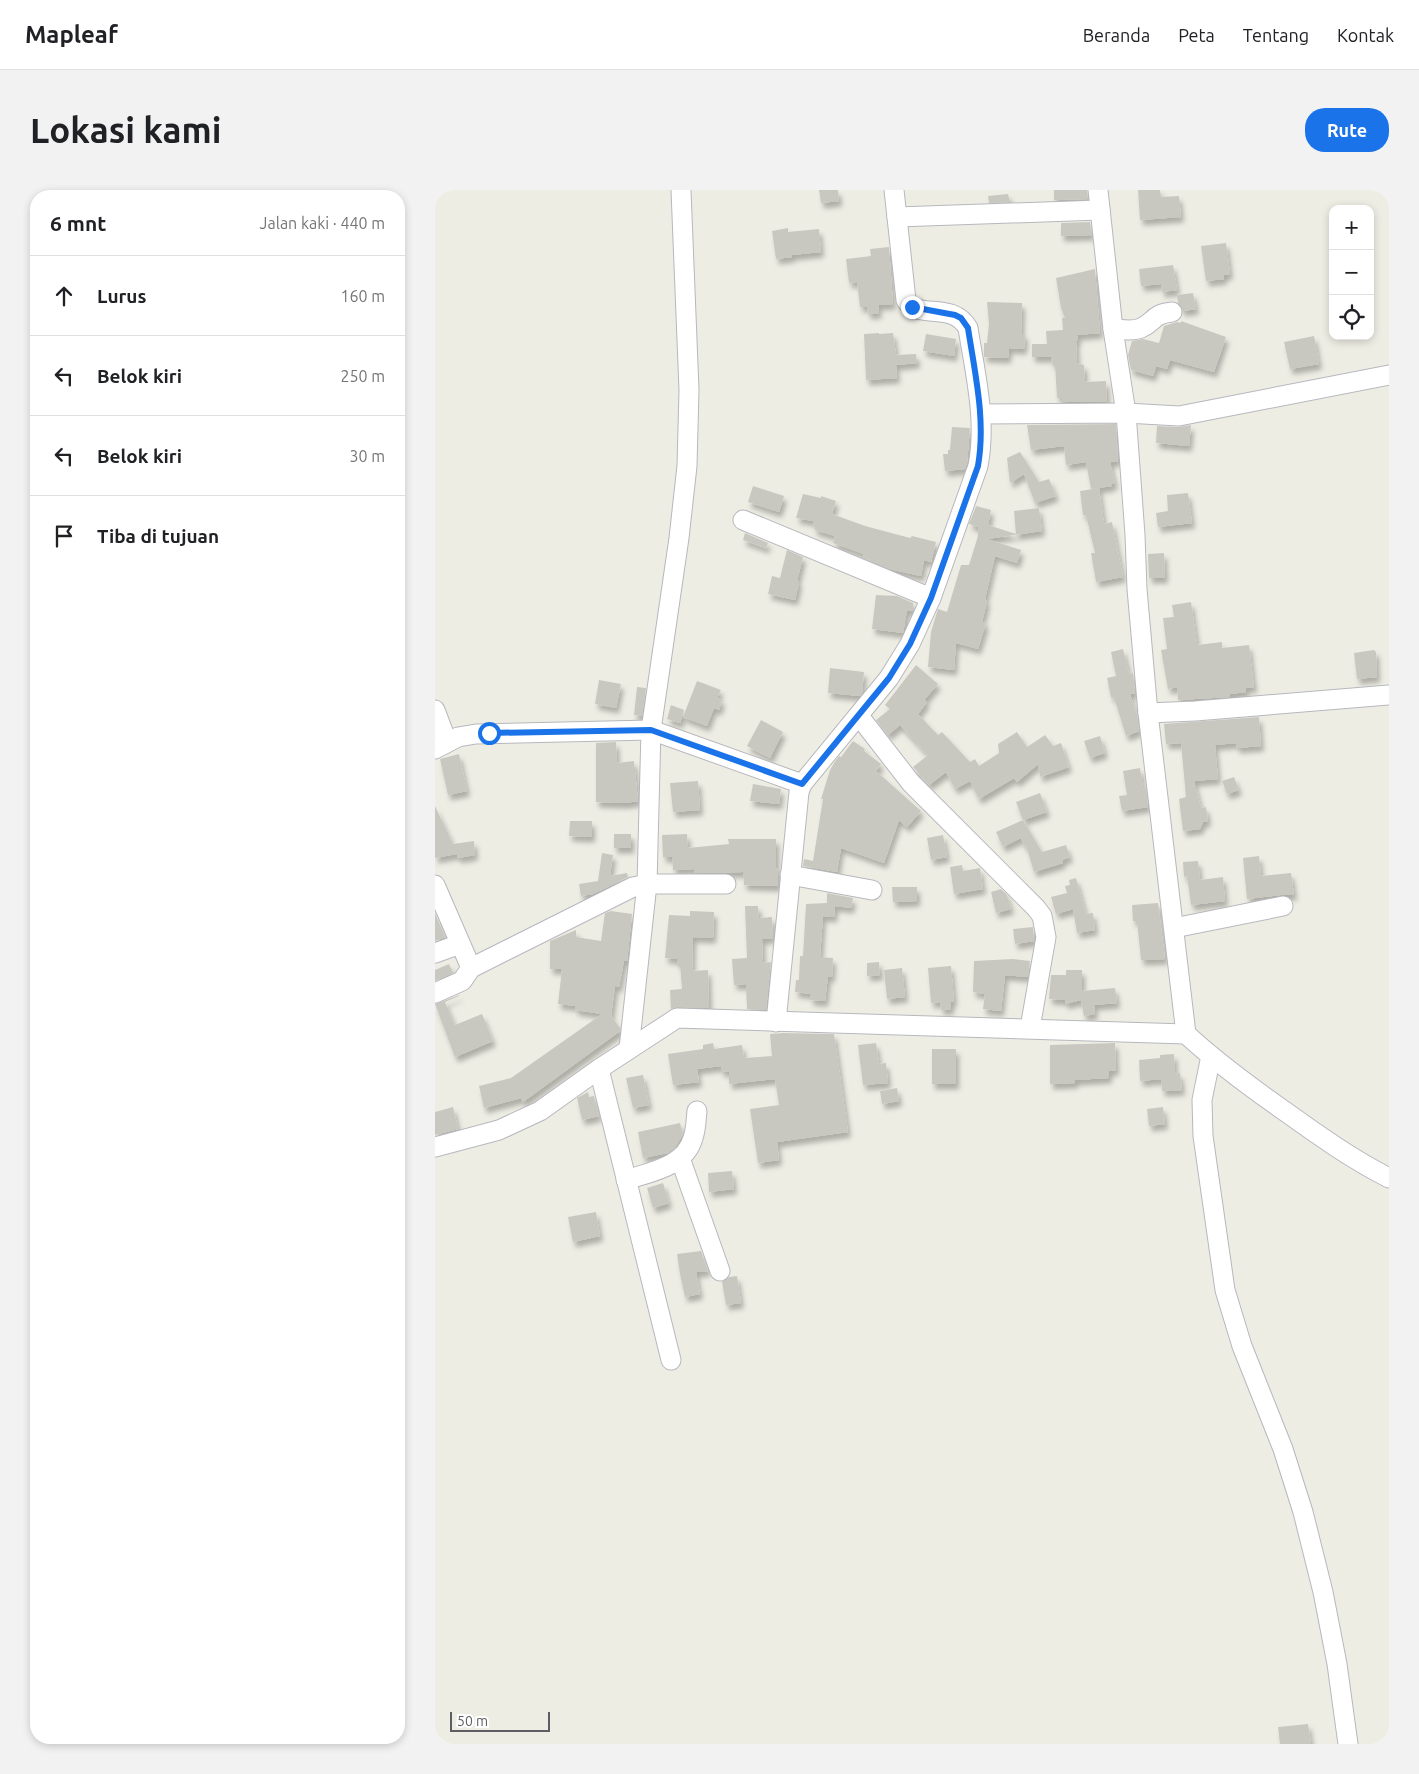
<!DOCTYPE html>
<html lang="id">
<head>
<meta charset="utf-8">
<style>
  :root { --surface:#fff; --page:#f2f2f2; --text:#202124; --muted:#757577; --line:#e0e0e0; --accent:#1a73e8 }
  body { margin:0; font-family:Ubuntu,sans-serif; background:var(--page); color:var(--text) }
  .controls { position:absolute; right:15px; top:15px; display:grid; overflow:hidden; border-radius:10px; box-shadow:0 2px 8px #0003 }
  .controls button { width:45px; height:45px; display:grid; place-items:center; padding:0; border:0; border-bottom:1px solid var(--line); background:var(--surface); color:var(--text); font:25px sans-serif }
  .scale { position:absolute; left:15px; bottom:12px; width:100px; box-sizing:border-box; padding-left:5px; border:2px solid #5c5e64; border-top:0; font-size:14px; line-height:18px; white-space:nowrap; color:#5c5e64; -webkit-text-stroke:4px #fff; paint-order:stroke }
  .stop { position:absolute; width:15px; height:15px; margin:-11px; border:4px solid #1a73e8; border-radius:50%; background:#fff }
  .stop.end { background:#1a73e8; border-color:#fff; box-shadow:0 1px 5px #0008 }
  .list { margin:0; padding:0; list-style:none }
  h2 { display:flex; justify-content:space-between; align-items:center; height:65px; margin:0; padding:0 20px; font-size:21px }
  h2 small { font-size:16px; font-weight:400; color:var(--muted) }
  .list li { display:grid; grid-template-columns:32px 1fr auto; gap:15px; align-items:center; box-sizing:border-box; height:80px; padding:0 20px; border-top:1px solid var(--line) }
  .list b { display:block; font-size:19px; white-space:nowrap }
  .list em { font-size:16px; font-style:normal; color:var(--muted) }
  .icon { flex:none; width:28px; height:28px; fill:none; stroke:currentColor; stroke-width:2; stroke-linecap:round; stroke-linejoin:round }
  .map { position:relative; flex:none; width:954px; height:1554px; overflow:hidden; border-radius:20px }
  header { display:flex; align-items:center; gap:30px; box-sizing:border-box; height:70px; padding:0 25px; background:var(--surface); border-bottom:1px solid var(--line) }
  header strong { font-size:24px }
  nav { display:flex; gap:28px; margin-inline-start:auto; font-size:18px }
  .intro { display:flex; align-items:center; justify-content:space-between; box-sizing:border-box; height:120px; padding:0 30px }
  h1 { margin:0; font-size:35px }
  .button { padding:12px 22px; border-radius:20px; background:var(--accent); color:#fff; font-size:18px; font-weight:700 }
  main { display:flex; gap:30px; padding:0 30px }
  aside { flex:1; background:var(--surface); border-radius:20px; box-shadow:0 2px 8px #0003 }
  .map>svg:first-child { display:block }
</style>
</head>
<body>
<header>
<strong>Mapleaf</strong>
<nav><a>Beranda</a><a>Peta</a><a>Tentang</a><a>Kontak</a></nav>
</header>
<div class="intro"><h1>Lokasi kami</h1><a class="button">Rute</a></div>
<main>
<aside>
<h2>6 mnt<small>Jalan kaki · 440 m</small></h2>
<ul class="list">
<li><svg class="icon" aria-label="ahead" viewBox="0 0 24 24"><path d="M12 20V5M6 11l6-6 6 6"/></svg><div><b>Lurus</b></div><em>160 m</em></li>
<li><svg class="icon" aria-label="left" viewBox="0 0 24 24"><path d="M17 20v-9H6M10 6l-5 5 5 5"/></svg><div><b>Belok kiri</b></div><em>250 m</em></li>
<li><svg class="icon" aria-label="left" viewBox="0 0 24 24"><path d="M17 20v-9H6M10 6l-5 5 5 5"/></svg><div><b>Belok kiri</b></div><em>30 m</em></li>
<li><svg class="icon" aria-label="arrive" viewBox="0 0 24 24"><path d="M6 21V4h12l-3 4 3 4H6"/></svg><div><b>Tiba di tujuan</b></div></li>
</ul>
</aside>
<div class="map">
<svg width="954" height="1554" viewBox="0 0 954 1554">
  <defs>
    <filter id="shadow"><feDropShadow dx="3" dy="5.5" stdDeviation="2.5" flood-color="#0004"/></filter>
  </defs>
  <rect width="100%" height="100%" fill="#eeede4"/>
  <g fill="#c9c8c0" filter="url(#shadow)">
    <polygon points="384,0 403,0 404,11 386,13"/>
    <polygon points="619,0 652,0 653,9 619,10"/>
    <polygon points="703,0 725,0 726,7 744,6 746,27 705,30"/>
    <polygon points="573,4 575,12 554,13 553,6"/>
    <polygon points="655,32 657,45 626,46 626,33"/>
    <polygon points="353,38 353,42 384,39 386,62 357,65 357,67 341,69 337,41"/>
    <polygon points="791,53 795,84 789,85 789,89 771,91 766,56"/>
    <polygon points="454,57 458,114 443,115 444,123 433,124 432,117 425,117 422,92 414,93 411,69 436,66 435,59"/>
    <polygon points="738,75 742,100 727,102 726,94 706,96 704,79"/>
    <polygon points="660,79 665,143 642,145 643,150 641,151 642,173 649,175 650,192 671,191 672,212 627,212 627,208 622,208 620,174 617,174 616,167 597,167 597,154 612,154 611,141 628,140 627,128 630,128 626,118 621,88"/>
    <polygon points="758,103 761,119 748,121 743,113 742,105"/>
    <polygon points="552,112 587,113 586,144 590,144 589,159 574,158 573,168 549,167 549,153 552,153 554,134"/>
    <polygon points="746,131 791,147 779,182 735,170 732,179 721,176 718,186 696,180 693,165 697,151 708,149 724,153 729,136 742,132 746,133"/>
    <polygon points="444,143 444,144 458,143 461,165 481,164 482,173 461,175 462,188 431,190 429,144"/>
    <polygon points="491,144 521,149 519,166 488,161"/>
    <polygon points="879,146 884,174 855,179 849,152"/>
    <polygon points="681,234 683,271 675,272 680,294 676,294 677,296 656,299 651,272 631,275 629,256 596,260 592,235"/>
    <polygon points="756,235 754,256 721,253 722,236 743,237"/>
    <polygon points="517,237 535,238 532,273 530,279 510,281 508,264 513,264 513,260 515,260"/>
    <polygon points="585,262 604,292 614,289 621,306 600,313 589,284 575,293 572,268"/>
    <polygon points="318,296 349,306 344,322 313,312"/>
    <polygon points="664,298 669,334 677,332 688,387 661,392 656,363 660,363 651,325 648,325 645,301"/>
    <polygon points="753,303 757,333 723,337 721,323 733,321 732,305"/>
    <polygon points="368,304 386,308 386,306 401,311 397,324 430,336 475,348 477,346 501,352 496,372 489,370 486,386 454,379 428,368 429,364 398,353 400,346 380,340 378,331 361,328"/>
    <polygon points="541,316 556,320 553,335 581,344 579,321 604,318 607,341 552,349 586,360 582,373 560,366 550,409 552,411 547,432 551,433 543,459 521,453 519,480 493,477 496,442 502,422 503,419 512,422 526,375 534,375 543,346 543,337 534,334"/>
    <polygon points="310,343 333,353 331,358 308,350"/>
    <polygon points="352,360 368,367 362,391 364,392 360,410 333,404 337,386 345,388"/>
    <polygon points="729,363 730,388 714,388 713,364"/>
    <polygon points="441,405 462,406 478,413 478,421 472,420 468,443 437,439"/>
    <polygon points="756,412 762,455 787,452 787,458 814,455 819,498 811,497 811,502 795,504 795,507 743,510 742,497 733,499 726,460 732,459 728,428 739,427 737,415"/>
    <polygon points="688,459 694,484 698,483 700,503 695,504 702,525 704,541 691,546 679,507 676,507 672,488 681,486 676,462"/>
    <polygon points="939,460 941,462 942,487 922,489 919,463"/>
    <polygon points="481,475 503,494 489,510 492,512 483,524 503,545 507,542 535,572 540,569 544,576 564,563 563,554 582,542 592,557 610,545 618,556 626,553 634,577 605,587 603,574 582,592 579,588 544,609 535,591 520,599 511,582 494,595 478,577 493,565 465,535 453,545 441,530 455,519 450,515"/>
    <polygon points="395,478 429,482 427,503 425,506 393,503"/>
    <polygon points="164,490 186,494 181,518 160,514"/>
    <polygon points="262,491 286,500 282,508 287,510 284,520 279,518 272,536 248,527"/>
    <polygon points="202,497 211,498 207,526 199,525"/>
    <polygon points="236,515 249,520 245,533 232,529"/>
    <polygon points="824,527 826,556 802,558 801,553 780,555 783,589 759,591 766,618 771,617 773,631 768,632 765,639 748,641 744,609 751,607 746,553 731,554 729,534"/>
    <polygon points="326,530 348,542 335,568 312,556"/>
    <polygon points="665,546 670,563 655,568 649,551"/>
    <polygon points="418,551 430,559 429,561 446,574 441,581 486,621 472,637 464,630 449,673 406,658 402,682 368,676 369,669 378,671 388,609 386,609 395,580 399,573 404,566 406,567"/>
    <polygon points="181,552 182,573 199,571 203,611 190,613 161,612 161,553"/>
    <polygon points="24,564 32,601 13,605 5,569"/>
    <polygon points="705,578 708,599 711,598 713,617 687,621 684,606 692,605 688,581"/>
    <polygon points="799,587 804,600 792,604 787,591"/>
    <polygon points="263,591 265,620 238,622 235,593"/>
    <polygon points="318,594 346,599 344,614 315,611"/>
    <polygon points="605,603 612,622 588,630 581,612"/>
    <polygon points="0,616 18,654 39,651 40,665 23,668 22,664 0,668"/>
    <polygon points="588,630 607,662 631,655 635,667 627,670 628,673 599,682 591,655 589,656 586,648 568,657 561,642"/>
    <polygon points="135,631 157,631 157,647 134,646"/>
    <rect x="179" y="644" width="17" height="14"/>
    <polygon points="252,644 253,658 294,654 293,649 341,649 341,679 343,678 343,696 309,695 308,682 260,683 259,679 238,680 237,667 228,667 227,645"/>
    <polygon points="508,645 512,667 496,670 492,648"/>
    <polygon points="167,663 178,665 175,686 192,683 193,687 158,704 146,706 144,694 163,691"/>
    <polygon points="824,666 826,686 856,683 859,705 846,705 812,709 808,668"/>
    <polygon points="763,671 765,690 788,687 790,711 756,715 752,686 749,687 748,672"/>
    <polygon points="527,675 528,681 545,678 548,699 519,704 515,677"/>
    <polygon points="641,688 651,724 658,723 660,740 642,743 638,719 621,724 616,707 632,703 630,696 635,695 634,690"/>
    <polygon points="457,697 482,697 482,711 458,712"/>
    <polygon points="566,699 572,705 576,719 561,723 556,702"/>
    <polygon points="392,703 418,708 416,718 400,716 399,727 388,726 385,767 398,768 397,787 393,786 390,811 375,810 376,804 360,802 361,790 364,790 365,766 368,766 371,714 392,713"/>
    <polygon points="723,713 730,769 706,770 702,731 698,731 697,715"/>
    <polygon points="310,716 323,716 324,728 337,727 338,748 327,749 328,773 336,772 331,820 312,819 311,794 299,795 297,769 312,768"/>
    <polygon points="176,721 197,724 192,771 189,771 184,797 180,796 176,826 185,838 185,841 88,912 86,908 49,918 44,896 76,888 167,824 140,820 141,816 123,814 127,779 115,779 115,751 141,740 141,747 166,751 170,723"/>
    <polygon points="255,721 279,722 278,748 258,747 257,781 273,780 274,818 242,817 236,819 235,800 247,799 245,774 242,774 242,769 230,768 234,725 255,726"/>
    <polygon points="0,723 10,747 0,751"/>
    <polygon points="598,737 599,751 580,754 578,739"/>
    <polygon points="578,769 595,771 593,787 570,785 566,821 548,819 550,804 538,802 539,771"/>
    <polygon points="444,772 445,785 432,786 432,773"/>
    <polygon points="14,774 18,783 0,791 0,780"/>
    <polygon points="516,776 519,811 516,812 516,819 506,820 505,812 496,813 493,778"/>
    <polygon points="467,778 470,807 452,809 449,780"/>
    <polygon points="631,780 647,780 647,801 680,798 682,813 659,815 660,824 649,826 646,810 630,814 630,810 614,809 616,785 631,785"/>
    <polygon points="24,805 24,806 10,812 20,835 47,824 58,851 20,867 0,814"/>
    <polygon points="348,843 399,844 413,942 342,952 344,970 323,973 315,919 344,915 340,889 294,894 294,881 286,882 286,876 262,879 264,892 238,895 233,864 268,859 268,855 278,853 279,859 307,855 309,868 337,866 335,844"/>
    <polygon points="441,853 444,874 451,873 453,893 428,895 423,855"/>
    <polygon points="680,853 681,880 674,881 674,888 640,890 640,893 615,894 615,855"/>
    <rect x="497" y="859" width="24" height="35"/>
    <polygon points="739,864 740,884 745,883 747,900 727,901 726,889 705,891 704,870 725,868 725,865"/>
    <polygon points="208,885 214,915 198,918 191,888"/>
    <polygon points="462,898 464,911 447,914 445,901"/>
    <polygon points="153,902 154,907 159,906 164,926 147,930 142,908"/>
    <polygon points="18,917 23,939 0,945 0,922"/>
    <polygon points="728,917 730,934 714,936 712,919"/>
    <polygon points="245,933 248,944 240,958 233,963 208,968 203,942"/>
    <polygon points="297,981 299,999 274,1002 273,983"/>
    <polygon points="228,993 234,1013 218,1018 212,998"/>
    <polygon points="161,1022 165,1046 138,1052 133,1027"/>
    <polygon points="266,1061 273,1081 261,1082 265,1104 250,1107 245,1084 242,1064"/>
    <polygon points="302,1086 306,1113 291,1115 287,1092 294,1087"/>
    <polygon points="873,1534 876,1554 845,1554 843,1537"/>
  </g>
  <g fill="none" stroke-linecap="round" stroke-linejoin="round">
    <g stroke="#b6b8be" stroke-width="21">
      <g id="minor">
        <path d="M 663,0 L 678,139 L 691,223 L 700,345 L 702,399 L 713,523 L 751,844 C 781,872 814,896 848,920 C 883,945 915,968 954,988"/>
        <polyline points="462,27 665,20"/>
        <path d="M 678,139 C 686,139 697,142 706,138 C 720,132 717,124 737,122"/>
        <polyline points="546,224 691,223 744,226 954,185"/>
        <polyline points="308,330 496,408"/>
        <polyline points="0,520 12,552"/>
        <polyline points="713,523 760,521 954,505"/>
        <polyline points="424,526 476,593 601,718 607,726 611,747 595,838"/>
        <polyline points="0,559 23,547 41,544 216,540 367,594"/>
        <polyline points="355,685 437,700"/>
        <polyline points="0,695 36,778 198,697 212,694 291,694"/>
        <polyline points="739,738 848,716"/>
        <polyline points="0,763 25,754"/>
        <polyline points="0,803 27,791 36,778"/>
        <path d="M 341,832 L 364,602 L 367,594 L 454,488 L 475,454 L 496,408 L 543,276 C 552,230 540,183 533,138 C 516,110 483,131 471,110 L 459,0"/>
        <polyline points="194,859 212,694 216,540 244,348 252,276 254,200 246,0"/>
        <polyline points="776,866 767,910 768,946 790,1100 807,1156 848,1259 868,1322 888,1402 902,1474 913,1554"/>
        <polyline points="164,879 236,1170"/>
        <polyline points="0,957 64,940 105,921 164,879 242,828 751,844"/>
        <polyline points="245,968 285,1081"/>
        <path d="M 191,990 C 215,982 250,977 258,948 C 261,940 261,930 262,921"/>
      </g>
    </g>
    <use href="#minor" stroke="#fff" stroke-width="19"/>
  </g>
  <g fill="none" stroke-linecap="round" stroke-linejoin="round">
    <path stroke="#1a73e8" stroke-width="6" d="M 54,543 L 216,540 L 367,594 L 454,488 L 475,454 L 496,408 L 543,276 C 551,230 540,184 533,138 L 526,128 L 520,125 L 477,117"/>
  </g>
</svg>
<div class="controls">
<button>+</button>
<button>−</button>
<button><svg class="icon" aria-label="locate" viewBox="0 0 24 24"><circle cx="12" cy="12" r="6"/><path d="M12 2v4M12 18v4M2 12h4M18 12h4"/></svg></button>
</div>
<div class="scale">50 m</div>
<div class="stop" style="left:54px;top:543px"></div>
<div class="stop end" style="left:477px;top:117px"></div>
</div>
</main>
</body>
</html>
